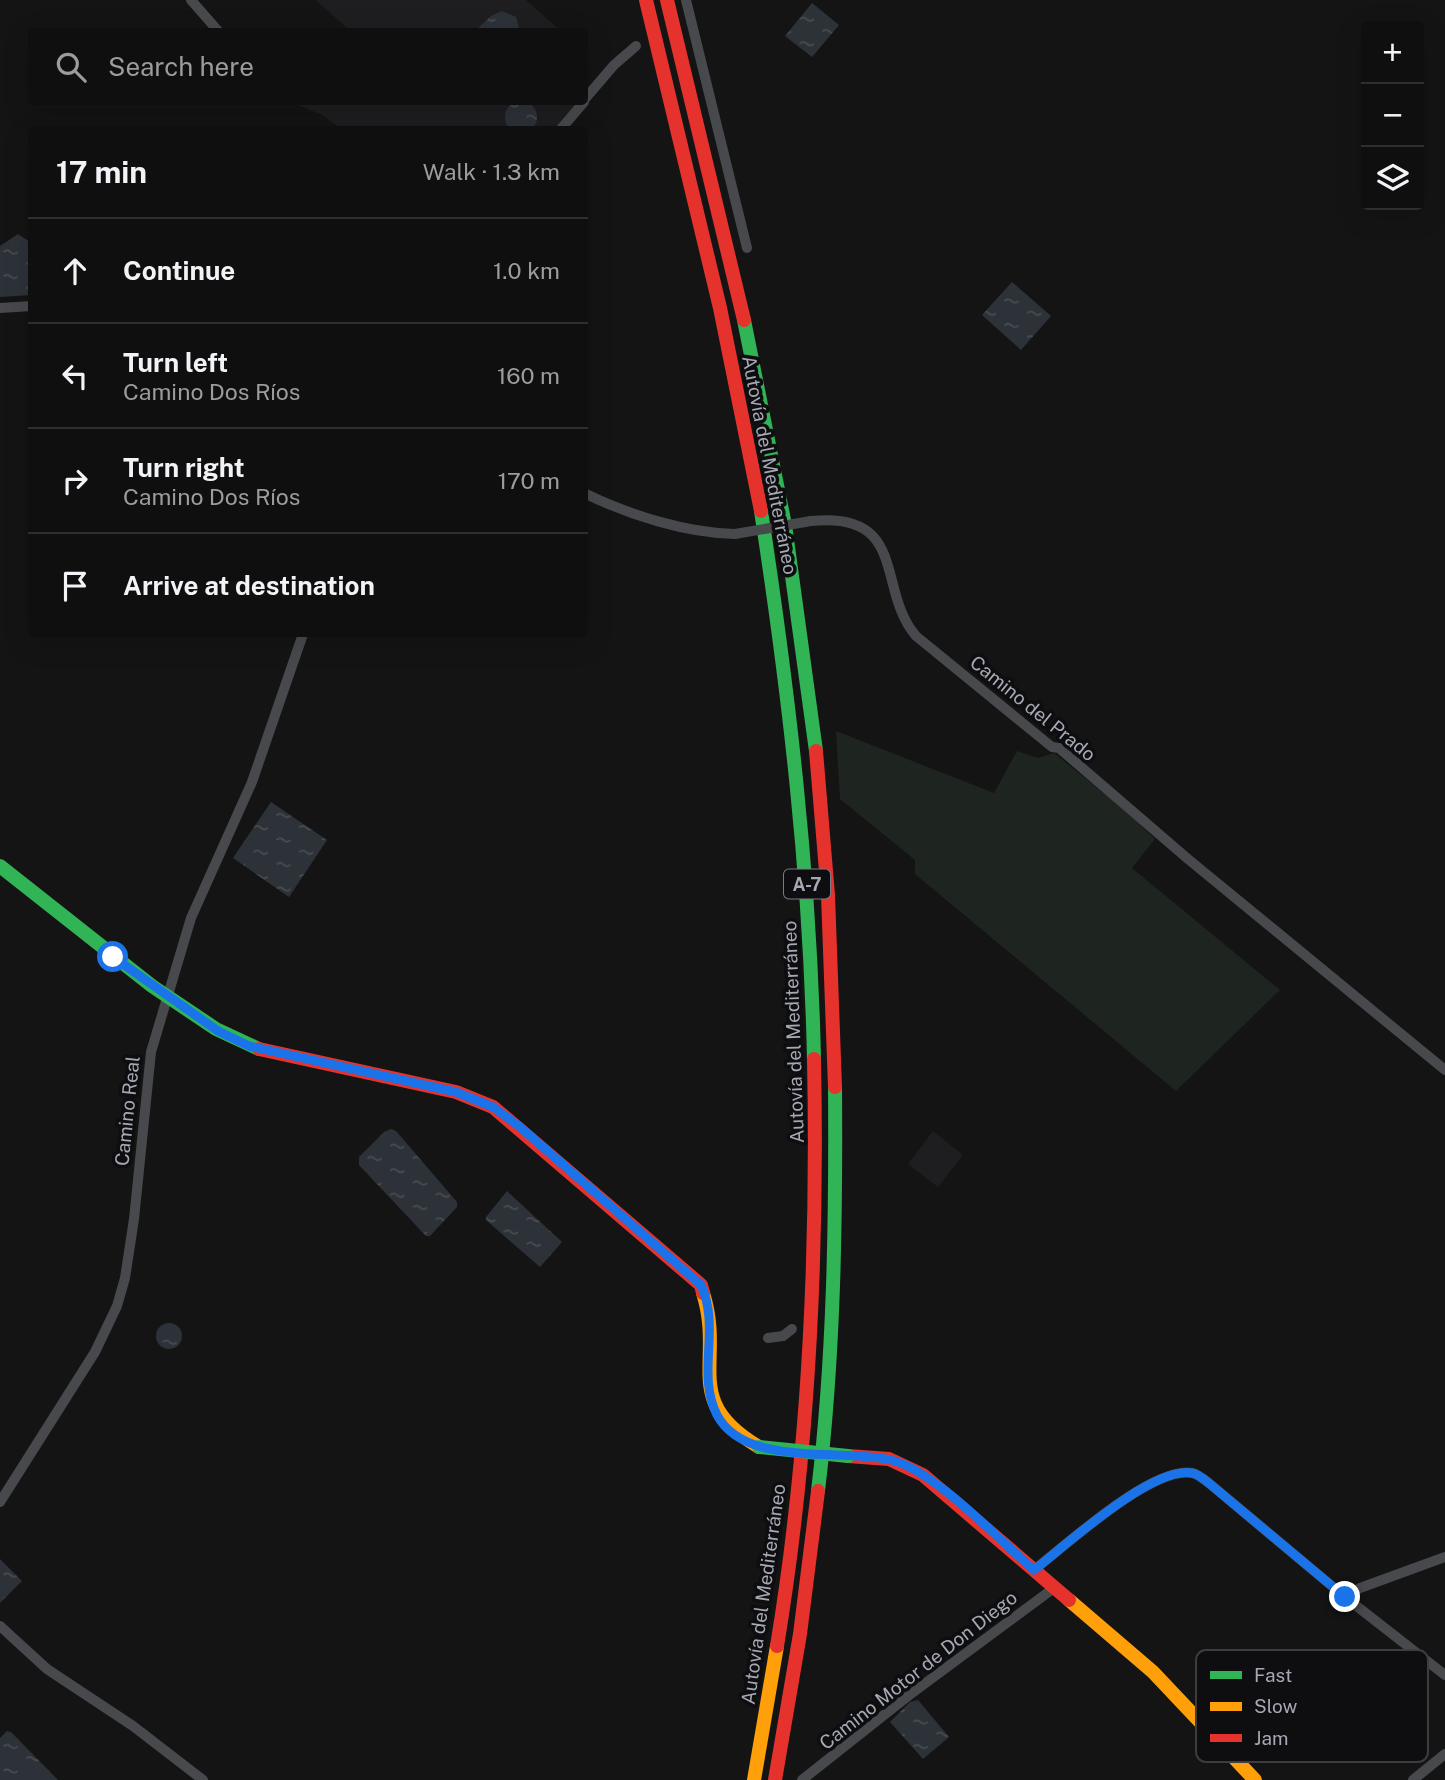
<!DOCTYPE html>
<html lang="en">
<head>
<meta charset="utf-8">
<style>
  :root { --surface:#0f0f0f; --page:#181818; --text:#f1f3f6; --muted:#9b9c9e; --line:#2f2f2f }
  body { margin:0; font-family:"Public Sans",sans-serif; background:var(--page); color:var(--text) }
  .controls { position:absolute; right:21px; top:21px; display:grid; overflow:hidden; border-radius:7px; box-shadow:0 7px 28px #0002 }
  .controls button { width:63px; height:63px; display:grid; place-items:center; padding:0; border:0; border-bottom:2px solid var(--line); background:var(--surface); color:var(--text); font:35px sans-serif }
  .stop { position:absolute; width:21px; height:21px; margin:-16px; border:5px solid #1a73e8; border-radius:50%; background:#fff }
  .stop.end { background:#1a73e8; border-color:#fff; box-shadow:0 2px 7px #0008 }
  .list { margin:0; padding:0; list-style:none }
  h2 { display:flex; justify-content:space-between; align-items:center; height:91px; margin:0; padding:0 28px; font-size:30px }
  h2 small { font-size:23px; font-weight:400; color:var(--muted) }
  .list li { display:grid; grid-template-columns:46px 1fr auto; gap:21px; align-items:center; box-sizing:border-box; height:105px; padding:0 28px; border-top:2px solid var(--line) }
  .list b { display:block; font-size:26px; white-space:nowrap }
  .list p { margin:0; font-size:23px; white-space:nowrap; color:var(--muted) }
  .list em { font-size:23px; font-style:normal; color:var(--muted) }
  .icon { flex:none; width:38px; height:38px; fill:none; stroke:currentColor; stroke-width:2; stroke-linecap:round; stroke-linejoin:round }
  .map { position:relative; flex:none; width:1445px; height:1780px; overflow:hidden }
  .search { position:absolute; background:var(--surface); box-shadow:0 7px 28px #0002; left:28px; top:28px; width:560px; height:77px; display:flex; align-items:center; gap:18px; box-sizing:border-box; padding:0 24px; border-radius:7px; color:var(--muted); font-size:26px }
  .panel { position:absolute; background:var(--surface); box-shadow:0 7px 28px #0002; left:28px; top:126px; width:560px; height:511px; border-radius:7px }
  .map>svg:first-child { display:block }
</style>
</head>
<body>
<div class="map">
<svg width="1445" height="1780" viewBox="0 0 1445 1780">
  <defs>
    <pattern id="water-ripples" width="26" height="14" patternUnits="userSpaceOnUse" patternTransform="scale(1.75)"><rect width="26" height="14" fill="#2c3238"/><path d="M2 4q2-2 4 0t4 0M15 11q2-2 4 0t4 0" fill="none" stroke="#484d52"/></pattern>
  </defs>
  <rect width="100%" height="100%" fill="#141414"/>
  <g fill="#1e1e20">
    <polygon points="316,0 526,0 561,31 350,31"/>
    <polygon points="297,102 580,102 556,130 342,129 322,115 296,104"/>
    <polygon points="933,1131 963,1155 938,1187 908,1164"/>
  </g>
  <polygon fill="#1e241f" points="836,731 994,793 1017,751 1038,758 1054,753 1126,811 1155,839 1132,868 1280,990 1176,1091 915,874 915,860 840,799"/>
  <g fill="url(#water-ripples)">
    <polygon points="812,3 839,25 812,57 785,36"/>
    <polygon points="502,11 516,17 519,28 531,31 475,31 491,16"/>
    <circle cx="521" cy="117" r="16"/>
    <polygon points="18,234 31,243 31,295 0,297 0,246"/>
    <polygon points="1012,282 1051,316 1021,350 982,315"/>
    <polygon points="271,802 327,840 289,897 233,858"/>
    <polygon points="391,1129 396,1131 457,1202 457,1207 430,1236 426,1236 359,1165 359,1157 384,1132"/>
    <polygon points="507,1191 562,1242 540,1267 486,1220 486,1217"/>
    <circle cx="169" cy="1336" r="13"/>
    <polygon points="0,1559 22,1581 0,1603"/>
    <polygon points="918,1700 949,1737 923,1759 890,1722 910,1702"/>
    <polygon points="7,1731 11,1732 58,1780 0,1780 0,1738"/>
  </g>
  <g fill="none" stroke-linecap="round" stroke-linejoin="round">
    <g stroke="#48494d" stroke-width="10">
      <polyline points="191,0 219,32"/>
      <polyline points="686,0 747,248"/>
      <polyline points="584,100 614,65 636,46"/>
      <polyline points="560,130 584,102"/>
      <polyline points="0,308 32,306"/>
      <path d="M 584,493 C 629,515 686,533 735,534"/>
      <path d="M 811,521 C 909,511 876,590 916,636 L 1052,747 L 1059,748 L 1188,859 L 1445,1070"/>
      <polyline points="768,1338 783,1336 792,1329"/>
      <polyline points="0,1502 95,1352 117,1306 125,1278 134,1219 151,1052 191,918 252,782 303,634"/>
      <path d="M 1034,1570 C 1066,1545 1152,1466 1192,1473 C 1198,1474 1205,1480 1210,1484 L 1345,1597 L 1445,1675"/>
      <polyline points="1345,1597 1360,1588 1445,1557"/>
      <polyline points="0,1626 47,1669 133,1726 203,1780"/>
      <polyline points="802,1780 908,1696 1054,1588"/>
      <polyline points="1413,1780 1445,1754"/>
    </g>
    <g stroke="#30b455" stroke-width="14">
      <polyline points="744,320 785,525 816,751"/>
      <path d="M 761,511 C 789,693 810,874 814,1059"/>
      <polyline points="0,866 152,986 216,1029 259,1049"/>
      <path d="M 818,1491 C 834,1357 836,1222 835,1087"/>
    </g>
    <g stroke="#ff9f0a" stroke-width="14">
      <path d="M 703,1293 C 725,1363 680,1400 759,1447"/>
      <polyline points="1069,1600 1153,1672 1255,1780"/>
      <polyline points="754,1780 777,1646"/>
    </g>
    <g stroke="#e5322d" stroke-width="14">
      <polyline points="646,0 720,308 761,511"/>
      <polyline points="667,0 744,320"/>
      <polyline points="816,751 828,895 835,1087"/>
      <polyline points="259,1049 456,1092 493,1107 701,1285 703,1293"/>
      <polyline points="848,1456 889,1459 923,1475 1069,1600"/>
      <path d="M 777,1646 C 809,1453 818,1254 814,1059"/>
      <polyline points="775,1780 800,1634 818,1491"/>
    </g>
    <polyline stroke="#48494d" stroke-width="10" points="735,534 811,521"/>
    <polyline stroke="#30b455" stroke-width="14" points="759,1447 848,1456"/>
  </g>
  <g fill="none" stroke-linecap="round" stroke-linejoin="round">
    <path stroke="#1a73e8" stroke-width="9" d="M 113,957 L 218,1031 L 249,1046 L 456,1092 L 493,1107 L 520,1127 L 701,1285 C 721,1328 696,1374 717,1415 C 745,1468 842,1448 891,1460 C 934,1470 999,1540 1034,1570 C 1066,1545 1152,1466 1192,1473 C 1198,1474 1205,1480 1210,1484 L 1345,1597"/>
  </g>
  <g text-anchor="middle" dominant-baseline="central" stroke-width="7" stroke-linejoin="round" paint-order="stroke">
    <rect fill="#0e0e10" stroke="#787a83" stroke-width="2" x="784" y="869.5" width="46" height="29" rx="5"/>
    <g font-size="18" font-weight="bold" fill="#a6a9b4">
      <text x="807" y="884">A-7</text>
    </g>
    <g font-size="19" fill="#a6a9b4" stroke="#0e0e10">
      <text transform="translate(770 465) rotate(79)">Autovía del Mediterráneo</text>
      <text transform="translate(1033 708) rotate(39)">Camino del Prado</text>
      <text transform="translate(793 1032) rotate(-92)">Autovía del Mediterráneo</text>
      <text transform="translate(127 1111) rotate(-84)">Camino Real</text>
      <text transform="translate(763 1594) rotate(-82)">Autovía del Mediterráneo</text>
      <text transform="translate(918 1670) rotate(-38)">Camino Motor de Don Diego</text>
    </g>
  </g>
  <rect x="1196" y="1650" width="232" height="112" rx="10" fill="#0e0e10" stroke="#3c3c41" stroke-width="2"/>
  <rect x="1210" y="1671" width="32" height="8" fill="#30b455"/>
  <rect x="1210" y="1702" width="32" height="9" fill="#ff9f0a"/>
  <rect x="1210" y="1734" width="32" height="8" fill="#e5322d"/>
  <g font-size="19" fill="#a6a9b4">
    <text x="1254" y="1682">Fast</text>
    <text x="1254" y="1713">Slow</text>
    <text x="1254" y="1745">Jam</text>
  </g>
</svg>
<div class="controls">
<button>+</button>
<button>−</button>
<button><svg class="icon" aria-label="layers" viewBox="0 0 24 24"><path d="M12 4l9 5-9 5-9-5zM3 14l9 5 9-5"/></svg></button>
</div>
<div class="stop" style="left:113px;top:957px"></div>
<div class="stop end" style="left:1345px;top:1597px"></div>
<div class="search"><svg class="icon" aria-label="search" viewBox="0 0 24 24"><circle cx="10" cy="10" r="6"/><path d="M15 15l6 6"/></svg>Search here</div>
<section class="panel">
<h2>17 min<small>Walk · 1.3 km</small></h2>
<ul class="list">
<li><svg class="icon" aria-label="ahead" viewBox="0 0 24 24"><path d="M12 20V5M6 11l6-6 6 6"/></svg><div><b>Continue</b></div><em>1.0 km</em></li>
<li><svg class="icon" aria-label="left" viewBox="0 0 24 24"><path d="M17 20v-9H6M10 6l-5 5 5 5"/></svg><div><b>Turn left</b><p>Camino Dos Ríos</p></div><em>160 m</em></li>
<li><svg class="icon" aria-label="right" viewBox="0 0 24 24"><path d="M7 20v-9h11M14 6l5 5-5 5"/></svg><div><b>Turn right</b><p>Camino Dos Ríos</p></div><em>170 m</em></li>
<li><svg class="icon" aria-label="arrive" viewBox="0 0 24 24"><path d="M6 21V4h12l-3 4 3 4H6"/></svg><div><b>Arrive at destination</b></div></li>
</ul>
</section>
</div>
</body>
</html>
